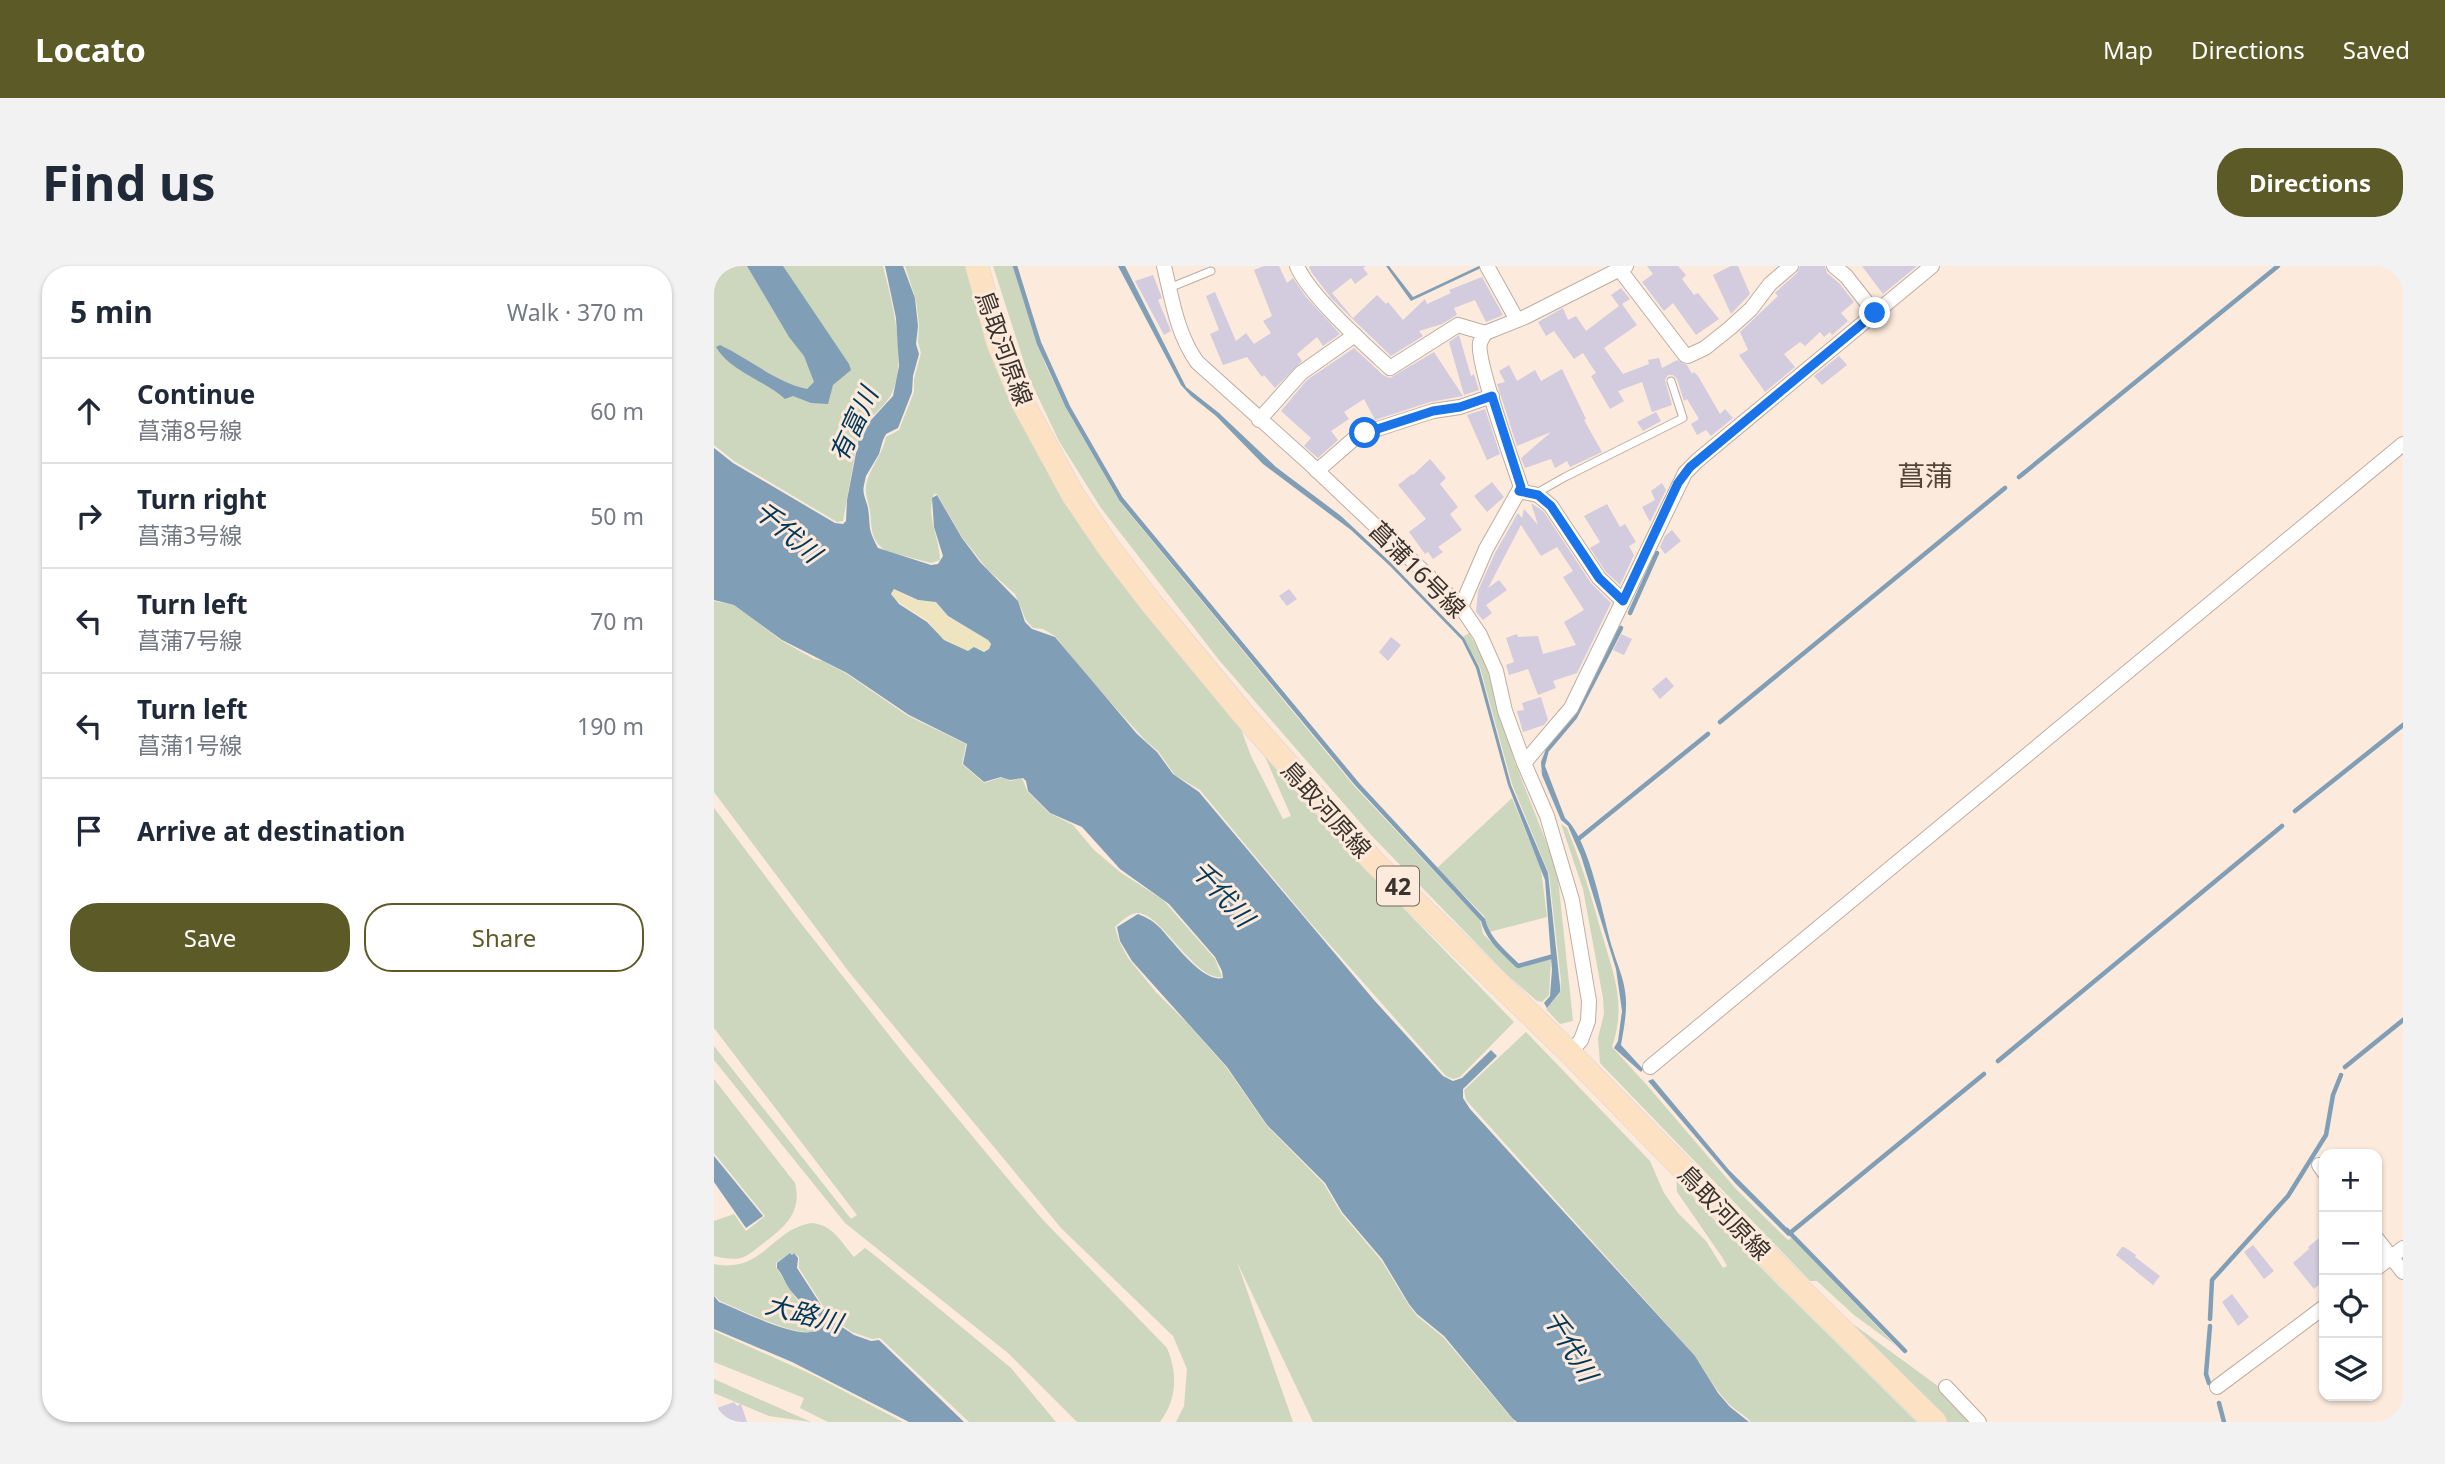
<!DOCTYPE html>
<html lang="en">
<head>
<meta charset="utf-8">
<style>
  :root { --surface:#fff; --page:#f2f2f3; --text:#1f2937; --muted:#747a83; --line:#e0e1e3; --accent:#5c5a26 }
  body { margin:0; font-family:"Noto Sans","Noto Sans JP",sans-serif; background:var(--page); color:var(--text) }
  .controls { position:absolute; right:21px; bottom:21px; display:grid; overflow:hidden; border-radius:14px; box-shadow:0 2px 5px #0004 }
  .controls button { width:63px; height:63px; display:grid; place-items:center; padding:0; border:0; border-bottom:2px solid var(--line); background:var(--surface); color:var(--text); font:35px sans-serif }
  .stop { position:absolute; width:21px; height:21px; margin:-16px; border:5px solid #1a73e8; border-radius:50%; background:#fff }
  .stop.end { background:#1a73e8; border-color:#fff; box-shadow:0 2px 7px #0008 }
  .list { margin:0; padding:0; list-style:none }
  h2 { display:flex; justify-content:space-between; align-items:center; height:91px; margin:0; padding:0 28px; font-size:30px }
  h2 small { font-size:23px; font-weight:400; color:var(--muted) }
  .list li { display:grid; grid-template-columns:46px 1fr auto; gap:21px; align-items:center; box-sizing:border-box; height:105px; padding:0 28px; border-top:2px solid var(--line) }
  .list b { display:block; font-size:26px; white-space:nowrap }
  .list p { margin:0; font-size:23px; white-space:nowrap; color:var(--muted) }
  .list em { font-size:23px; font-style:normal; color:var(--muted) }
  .actions { display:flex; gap:14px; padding:21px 28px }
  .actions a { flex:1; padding:16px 0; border:2px solid var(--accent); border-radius:28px; text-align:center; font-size:24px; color:var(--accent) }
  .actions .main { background:var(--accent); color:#fff }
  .icon { flex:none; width:38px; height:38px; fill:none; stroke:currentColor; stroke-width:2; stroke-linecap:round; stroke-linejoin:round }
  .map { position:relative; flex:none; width:1689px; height:1156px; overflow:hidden; border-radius:28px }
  header { display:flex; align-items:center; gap:42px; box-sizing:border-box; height:98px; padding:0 35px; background:var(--accent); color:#fff }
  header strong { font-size:33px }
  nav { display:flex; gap:38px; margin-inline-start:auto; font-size:24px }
  .intro { display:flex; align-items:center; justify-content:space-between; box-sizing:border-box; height:168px; padding:0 42px }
  h1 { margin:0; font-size:49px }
  .button { padding:18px 32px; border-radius:28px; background:var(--accent); color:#fff; font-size:24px; font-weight:700 }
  main { display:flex; gap:42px; padding:0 42px }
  aside { flex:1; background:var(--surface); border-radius:28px; box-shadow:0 2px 5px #0004 }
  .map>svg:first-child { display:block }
</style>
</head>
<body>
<header>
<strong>Locato</strong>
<nav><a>Map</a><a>Directions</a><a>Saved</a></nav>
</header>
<div class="intro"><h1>Find us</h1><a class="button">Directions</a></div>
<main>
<aside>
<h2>5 min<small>Walk · 370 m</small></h2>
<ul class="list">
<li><svg class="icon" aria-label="ahead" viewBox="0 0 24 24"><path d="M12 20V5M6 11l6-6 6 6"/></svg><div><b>Continue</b><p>菖蒲8号線</p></div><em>60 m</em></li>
<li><svg class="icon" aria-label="right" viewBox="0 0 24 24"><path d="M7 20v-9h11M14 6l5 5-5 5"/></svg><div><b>Turn right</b><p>菖蒲3号線</p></div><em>50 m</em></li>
<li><svg class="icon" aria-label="left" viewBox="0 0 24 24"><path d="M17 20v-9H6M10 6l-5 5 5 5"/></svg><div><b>Turn left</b><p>菖蒲7号線</p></div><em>70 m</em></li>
<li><svg class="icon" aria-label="left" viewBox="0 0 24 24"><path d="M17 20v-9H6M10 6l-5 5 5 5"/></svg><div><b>Turn left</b><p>菖蒲1号線</p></div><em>190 m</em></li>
<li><svg class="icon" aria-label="arrive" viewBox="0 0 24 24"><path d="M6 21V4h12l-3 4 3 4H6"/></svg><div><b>Arrive at destination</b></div></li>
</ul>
<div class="actions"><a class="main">Save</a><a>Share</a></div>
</aside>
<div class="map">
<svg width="1689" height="1156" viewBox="0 0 1689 1156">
  <rect width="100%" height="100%" fill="#fceadc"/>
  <g fill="#cdd7bd">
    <path d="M 0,0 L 169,0 C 178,37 194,93 177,129 C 169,143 154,152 145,165 L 129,255 L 123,256 L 20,195 L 0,179 Z"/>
    <path d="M 191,0 L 254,0 L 297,129 L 524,455 L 537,490 L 569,553 L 577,550 L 549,486 L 664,616 L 800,756 L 746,811 L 739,813 L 732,810 L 594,654 L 486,524 L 461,509 L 444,485 L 432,475 L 378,416 L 341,370 L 329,363 L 319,362 L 312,354 L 301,328 L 274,304 L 248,271 L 223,228 L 220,228 C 211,249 226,273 226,294 L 217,297 L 172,285 C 156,274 158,262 156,245 C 154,233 149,226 154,212 C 159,198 169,187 172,171 L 185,164 L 200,126 L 200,113 L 207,87 L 204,76 L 205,59 L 202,34 Z"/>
    <polygon points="279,0 299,0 313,46 332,100 353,144 406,236 641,521 766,654 769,668 803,701 837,692 835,729 828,736 823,735 791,707 657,569 505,394 387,242 345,175 315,112"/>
    <path d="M 0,335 L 20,339 L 68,375 L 100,393 L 109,395 L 133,408 L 194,450 L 252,478 L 248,498 L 270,517 L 289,511 L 296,515 L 308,512 L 313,525 L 335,547 L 359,559 L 380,584 L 406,606 L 449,634 L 501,693 L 508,711 C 481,715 448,648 424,647 C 417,646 406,656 401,661 L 405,675 L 414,692 L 441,725 L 474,758 L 512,801 L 553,860 L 610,918 L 627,947 L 667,994 L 694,1038 L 703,1050 L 729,1071 L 801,1156 L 599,1156 L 523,996 L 579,1156 L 462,1156 L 470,1140 L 473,1103 L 459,1070 L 347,962 L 135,706 L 0,526 Z"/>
    <polygon points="755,367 771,397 801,497 843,603 859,755 846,758 832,743 846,727 847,715 835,608 798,518 766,401 749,371"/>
    <polygon points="798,532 827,603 833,651 775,666 770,650 723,602"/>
    <path d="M 0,542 L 82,651 L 190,788 L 299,919 L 330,955 L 453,1082 C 464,1108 463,1133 446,1156 L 363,1156 L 294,1087 L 131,957 L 0,794 L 0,780 L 137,953 L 143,949 L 0,762 Z"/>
    <path d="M 847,558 L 853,562 C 867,596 877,629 887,665 C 899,707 913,737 898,781 L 931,817 L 1022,923 L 1074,974 L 1078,972 L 1181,1079 L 1140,1049 L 1103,1015 L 1096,1015 L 886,797 L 884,772 L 890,748 L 889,732 L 869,623 Z"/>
    <path d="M 812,766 L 936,895 L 950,927 L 964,947 L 992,975 L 1009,1002 L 1013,1000 L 1008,991 L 963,926 L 962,910 L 983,936 L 1065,1020 L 1203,1156 L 1037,1156 C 1030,1148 1022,1145 1015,1138 C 1001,1124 992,1106 981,1090 L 752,834 L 750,824 Z"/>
    <path d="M 0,813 L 81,917 C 88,946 72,960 51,976 C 44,981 36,989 27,992 C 19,994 8,992 0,990 L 0,955 L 20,948 L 32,965 L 51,950 L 0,887 Z"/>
    <path d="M 98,957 C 119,959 127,976 140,991 L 151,982 L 159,988 L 297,1102 L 342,1156 L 255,1156 L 166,1072 L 158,1073 L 138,1066 L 116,1051 L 85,1002 L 85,991 L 80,987 L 78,988 L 76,987 L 62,997 L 62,1001 L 80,1030 L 99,1053 L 101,1061 L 99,1066 C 78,1069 27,1044 6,1035 L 0,1029 L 0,998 C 49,1008 57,963 98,957 Z"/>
    <polygon points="1139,1058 1232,1126 1262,1156 1234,1156"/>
    <polygon points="0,1065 99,1109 189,1156 114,1156 86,1142 90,1132 0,1096"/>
    <polygon points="0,1113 97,1156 55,1150 0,1127"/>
  </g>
  <polygon fill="#eee4bf" points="180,323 204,335 221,335 234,351 274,374 276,378 275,383 270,385 260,381 254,385 232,374 223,368 214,355 181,334 178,328"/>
  <g fill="#809fb7" fill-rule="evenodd">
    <path d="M 33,0 L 69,0 L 135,98 L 137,104 L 119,119 L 114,138 L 97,137 L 79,130 L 71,133 C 50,114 16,105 2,81 L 6,79 C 36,93 61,116 93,123 L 100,116 L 90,90 L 75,71 Z"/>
    <path d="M 171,0 L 189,0 L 201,32 L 204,60 L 202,78 L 205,88 L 199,110 L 198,126 L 184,162 L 172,168 L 169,174 L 165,188 L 152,210 L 150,219 C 148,228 152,233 154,242 C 157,263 153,261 164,282 L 217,299 L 224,298 L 229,290 L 220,261 L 218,232 L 223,229 L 248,272 L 266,296 L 304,335 L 311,356 L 318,363 L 341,371 L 423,468 L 443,486 L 459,508 L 485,526 L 660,734 L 729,810 L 739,815 L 748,812 L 777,784 L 783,790 L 749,823 L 749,832 L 756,843 L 981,1090 L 1004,1127 L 1016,1141 L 1035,1156 L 803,1156 L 799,1153 L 730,1070 L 703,1048 L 695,1038 L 668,993 L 628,946 L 611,917 L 553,859 L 513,801 L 418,695 L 406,675 L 403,661 L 424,648 C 431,651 438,654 444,660 C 458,673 487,717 509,712 L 508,705 L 501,691 L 455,638 L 406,603 L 368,561 L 336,547 L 314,525 L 312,515 L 309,512 L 296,514 L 287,511 L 270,516 L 249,498 L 253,478 L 195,449 L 133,407 L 68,374 L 20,339 L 0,334 L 0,182 L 19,197 L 121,257 L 129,258 L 132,255 L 133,234 L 146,166 L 179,130 L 185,100 L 182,52 ZM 180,323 L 204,334 L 222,336 L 234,350 L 274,374 L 277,378 L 275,383 L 270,386 L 260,381 L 254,385 L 230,374 L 213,356 L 185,338 L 177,328 Z"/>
    <polygon points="404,0 411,0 472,121 505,147 562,201 627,250 675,295 750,372 765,401 797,519 834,607 846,720 846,726 833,742 830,737 836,730 838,704 831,614 794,519 762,402 748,374 676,300 637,264 549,198 502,150 477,130 467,119"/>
    <polygon points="672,0 675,0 699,31 765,0 767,2 697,35"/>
    <path d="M 836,480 L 831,500 L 851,552 C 876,573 889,652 899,684 C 903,698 909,710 911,725 C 914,743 910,761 907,779 L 929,803 L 927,806 L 900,782 L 904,775 L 908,745 L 902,703 L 867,590 L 854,560 L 847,554 L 828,509 L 827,496 L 832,483 Z"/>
    <polygon points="939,813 1015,904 1079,968 1074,970 1021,917 934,815"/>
    <polygon points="0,890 49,950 32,962 0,916"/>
    <path d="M 76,987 L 78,989 L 80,987 L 84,992 L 83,1002 L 116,1053 L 140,1069 L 157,1075 L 165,1074 L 250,1156 L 195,1156 L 78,1096 L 0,1063 L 0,1030 L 5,1036 C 26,1044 82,1073 101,1065 C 102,1048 87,1038 77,1025 C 71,1017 70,1011 63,1002 L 63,997 Z"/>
  </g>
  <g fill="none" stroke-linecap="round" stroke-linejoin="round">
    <g stroke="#809fb7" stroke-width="4.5">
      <path d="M 301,0 L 325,77 L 354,141 L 407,233 L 643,518 L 769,654 C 774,674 790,686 804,700 L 840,690"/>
      <polyline points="1305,211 1564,0"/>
      <polyline points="916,347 943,287"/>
      <polyline points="1006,456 1291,222"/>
      <polyline points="834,483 861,451 907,362"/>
      <polyline points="1581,545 1689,459"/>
      <polyline points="863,574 994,468"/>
      <polyline points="1284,795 1568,560"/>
      <polyline points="1631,801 1689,754"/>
      <polyline points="1073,964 1191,1085"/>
      <polyline points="1076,967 1270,808"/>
      <polyline points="1496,1053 1498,1014 1574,930 1612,869 1619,829 1627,809"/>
      <polyline points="1495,1117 1492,1108 1496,1060"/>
      <polyline points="1505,1137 1510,1156"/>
    </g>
  </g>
  <g fill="#d2ccde">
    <polygon points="550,0 565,0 573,17 579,12 592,31 626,68 609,80 603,71 583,88 588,95 561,122 550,109 548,111 533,91 509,99 496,68 505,64 492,30 501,26 522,75 532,67 540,78 557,67 549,55 558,50 540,4"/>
    <polygon points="597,0 652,0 649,2 654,8 641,18 637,12 618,27 639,52 663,29 672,38 674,36 689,54 711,33 713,38 737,27 735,24 768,11 789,49 772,56 761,34 740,42 743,49 728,58 705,65 709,70 677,90 618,33 598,7 595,1"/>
    <polygon points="933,0 964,0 972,9 968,13 980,29 984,27 1005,53 982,69 959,37 950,45 928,16 939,8"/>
    <polygon points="1017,0 1024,0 1036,28 1017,48 999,9"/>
    <polygon points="1086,0 1111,0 1113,7 1125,17 1140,36 1127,47 1134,55 1118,69 1116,66 1110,71 1106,66 1091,80 1086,76 1070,88 1081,101 1051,126 1025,89 1034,84 1026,66 1064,30 1061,27 1063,25 1083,7"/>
    <polygon points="1148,0 1203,0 1169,28"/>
    <polygon points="439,9 448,32 444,34 457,65 450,69 421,15"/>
    <polygon points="907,22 916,33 908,38 923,59 890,82 909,108 935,98 934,94 945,92 948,102 963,94 973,99 978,108 980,106 984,110 1006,148 1011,143 1019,152 997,170 992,164 983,169 977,158 985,153 973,133 970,135 963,113 959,109 954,109 951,114 958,139 938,146 928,116 904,125 910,135 896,143 877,110 882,107 869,87 860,93 840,65 832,70 824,56 849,42 854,54 862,50 872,65 905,40 897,29"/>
    <polygon points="745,69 757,110 760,108 765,124 750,129 735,76"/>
    <polygon points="640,82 669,109 676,112 720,86 749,130 716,136 661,154 650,133 630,146 635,153 617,165 624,174 604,192 590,180 597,172 567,145 593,114"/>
    <polygon points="1125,90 1133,99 1108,119 1100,110"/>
    <polygon points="795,99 803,115 821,104 827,115 848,103 872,153 870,154 888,186 856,201 853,195 841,202 837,193 811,202 807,192 837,166 803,180 783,118 791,116 785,105"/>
    <polygon points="771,143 786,188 773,194 753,149"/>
    <polygon points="942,146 947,155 929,165 923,156"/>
    <polygon points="716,193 732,212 726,218 744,241 736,248 748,264 724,281 729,286 719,293 714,286 711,288 695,266 712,253 684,219 698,208 699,209"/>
    <polygon points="778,216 790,231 773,246 760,230"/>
    <polygon points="948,217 952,224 936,256 928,241 941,234 937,225"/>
    <polygon points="817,237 830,246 877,317 897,337 863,407 839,415 842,422 824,429 814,403 795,409 792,399 800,396 792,372 803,368 804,371 824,370 829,388 862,379 850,356 870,344 849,311 859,305 843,281 827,290 807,259 774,322 785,314 793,324 772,339 778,347 769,354 762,346 764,325 781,287 804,247 808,252 810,243 824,259"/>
    <polygon points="893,238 906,261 911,258 922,276 915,280 920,289 906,319 892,306 876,282 886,276 870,250"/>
    <polygon points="958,264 967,275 951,288 946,281 951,270"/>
    <polygon points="575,323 583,333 573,340 565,330"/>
    <polygon points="907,368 918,373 910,389 899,384"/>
    <polygon points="677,371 687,379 674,395 665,386"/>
    <polygon points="952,411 960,420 946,433 938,423"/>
    <polygon points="827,431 834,454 830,459 809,466 803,445 810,444 808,437"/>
    <polygon points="1610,968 1610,1014 1600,1023 1579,997 1595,983 1594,981"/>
    <polygon points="1539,979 1560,1005 1550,1013 1530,986"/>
    <polygon points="1408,981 1410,981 1422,989 1421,991 1446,1010 1439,1019 1402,989"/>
    <polygon points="1518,1028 1535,1051 1524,1060 1508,1036"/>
    <polygon points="20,1136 23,1140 27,1138 33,1156 0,1156 0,1143"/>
  </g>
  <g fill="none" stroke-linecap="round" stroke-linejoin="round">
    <g stroke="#beada0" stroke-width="9">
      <g id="service">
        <polyline points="455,22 497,5"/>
        <polyline points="821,228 851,211 969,152 957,115"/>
      </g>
    </g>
    <g stroke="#beada0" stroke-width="16">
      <g id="minor">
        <path d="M 450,0 C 458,33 463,68 483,96 L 594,196 L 747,341 L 766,369 L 782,405 L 791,445 L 810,497 L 833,550 L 858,634 L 875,735 L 874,755 L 867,774 L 856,787"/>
        <path d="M 583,0 C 595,29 651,79 676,102 L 744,59 L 771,67"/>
        <polyline points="773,0 803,54"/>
        <polyline points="1120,0 1132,10 1161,47"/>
        <polyline points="906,4 971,89 974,90 991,82 1016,62 1037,43 1056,18 1077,0"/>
        <polyline points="545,154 587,107 641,69"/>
        <polyline points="603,205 642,171 651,167 719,145 746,141 778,130"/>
        <polyline points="805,225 824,229 837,240 885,312 909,335"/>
        <path d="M 747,341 L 772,283 L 807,221 C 799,197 762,95 766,77 C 767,74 769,71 771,67 L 811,51 L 912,0"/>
        <polyline points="810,497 857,442 971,207 984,194 1218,0"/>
        <polyline points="936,801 1689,178"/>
        <polyline points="1605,899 1610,906"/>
        <polyline points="1663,973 1689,1006"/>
        <polyline points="1663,1002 1689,982"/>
        <polyline points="1232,1121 1265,1156"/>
        <polyline points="1503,1121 1610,1041"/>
      </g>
    </g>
    <g stroke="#d7d6d5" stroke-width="24">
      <polyline id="primary" points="263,0 284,77 309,137 359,229 395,282 438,338 529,448 659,595 856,787 1084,1021 1221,1156"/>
    </g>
    <use href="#service" stroke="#fff" stroke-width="7"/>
    <use href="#minor" stroke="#fff" stroke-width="14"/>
    <use href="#primary" stroke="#fce1c2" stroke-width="23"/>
  </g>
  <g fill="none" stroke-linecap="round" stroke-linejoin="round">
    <polyline stroke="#1a73e8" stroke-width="9" points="651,167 719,145 746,141 778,130 807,221 805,225 824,229 837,240 885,312 909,335 964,217 976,201 1161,47"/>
  </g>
  <g text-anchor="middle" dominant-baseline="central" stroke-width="6" stroke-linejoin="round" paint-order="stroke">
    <rect fill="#fceadc" stroke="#746962" stroke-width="2" x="663" y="600.5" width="42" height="39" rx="5"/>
    <g font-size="23" font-weight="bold" fill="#39322d">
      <text x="684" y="620">42</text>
    </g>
    <g font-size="24" fill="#39322d" stroke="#fceadc">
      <text transform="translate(291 82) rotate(70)">鳥取河原線</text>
      <text transform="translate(704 303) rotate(45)">菖蒲16号線</text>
      <text transform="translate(613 543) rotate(48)">鳥取河原線</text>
      <text transform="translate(1011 946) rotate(46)">鳥取河原線</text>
    </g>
    <g font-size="26" font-style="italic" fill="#00385a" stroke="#fceadc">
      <text transform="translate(139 158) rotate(-65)">有富川</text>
      <text transform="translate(74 265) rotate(41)">千代川</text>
      <text transform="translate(509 627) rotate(48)">千代川</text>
      <text transform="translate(90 1047) rotate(15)">大路川</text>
      <text transform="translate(857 1079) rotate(59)">千代川</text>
    </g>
    <g font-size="28" fill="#53453a" stroke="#fceadc">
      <text x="1211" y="209">菖蒲</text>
    </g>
  </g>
</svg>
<div class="controls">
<button>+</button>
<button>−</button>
<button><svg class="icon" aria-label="locate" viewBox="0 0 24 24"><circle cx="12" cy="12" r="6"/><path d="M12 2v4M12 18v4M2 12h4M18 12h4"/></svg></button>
<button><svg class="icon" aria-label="layers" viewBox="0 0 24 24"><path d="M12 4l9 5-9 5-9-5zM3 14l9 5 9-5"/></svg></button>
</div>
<div class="stop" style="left:651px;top:167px"></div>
<div class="stop end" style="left:1161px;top:47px"></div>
</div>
</main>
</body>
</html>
